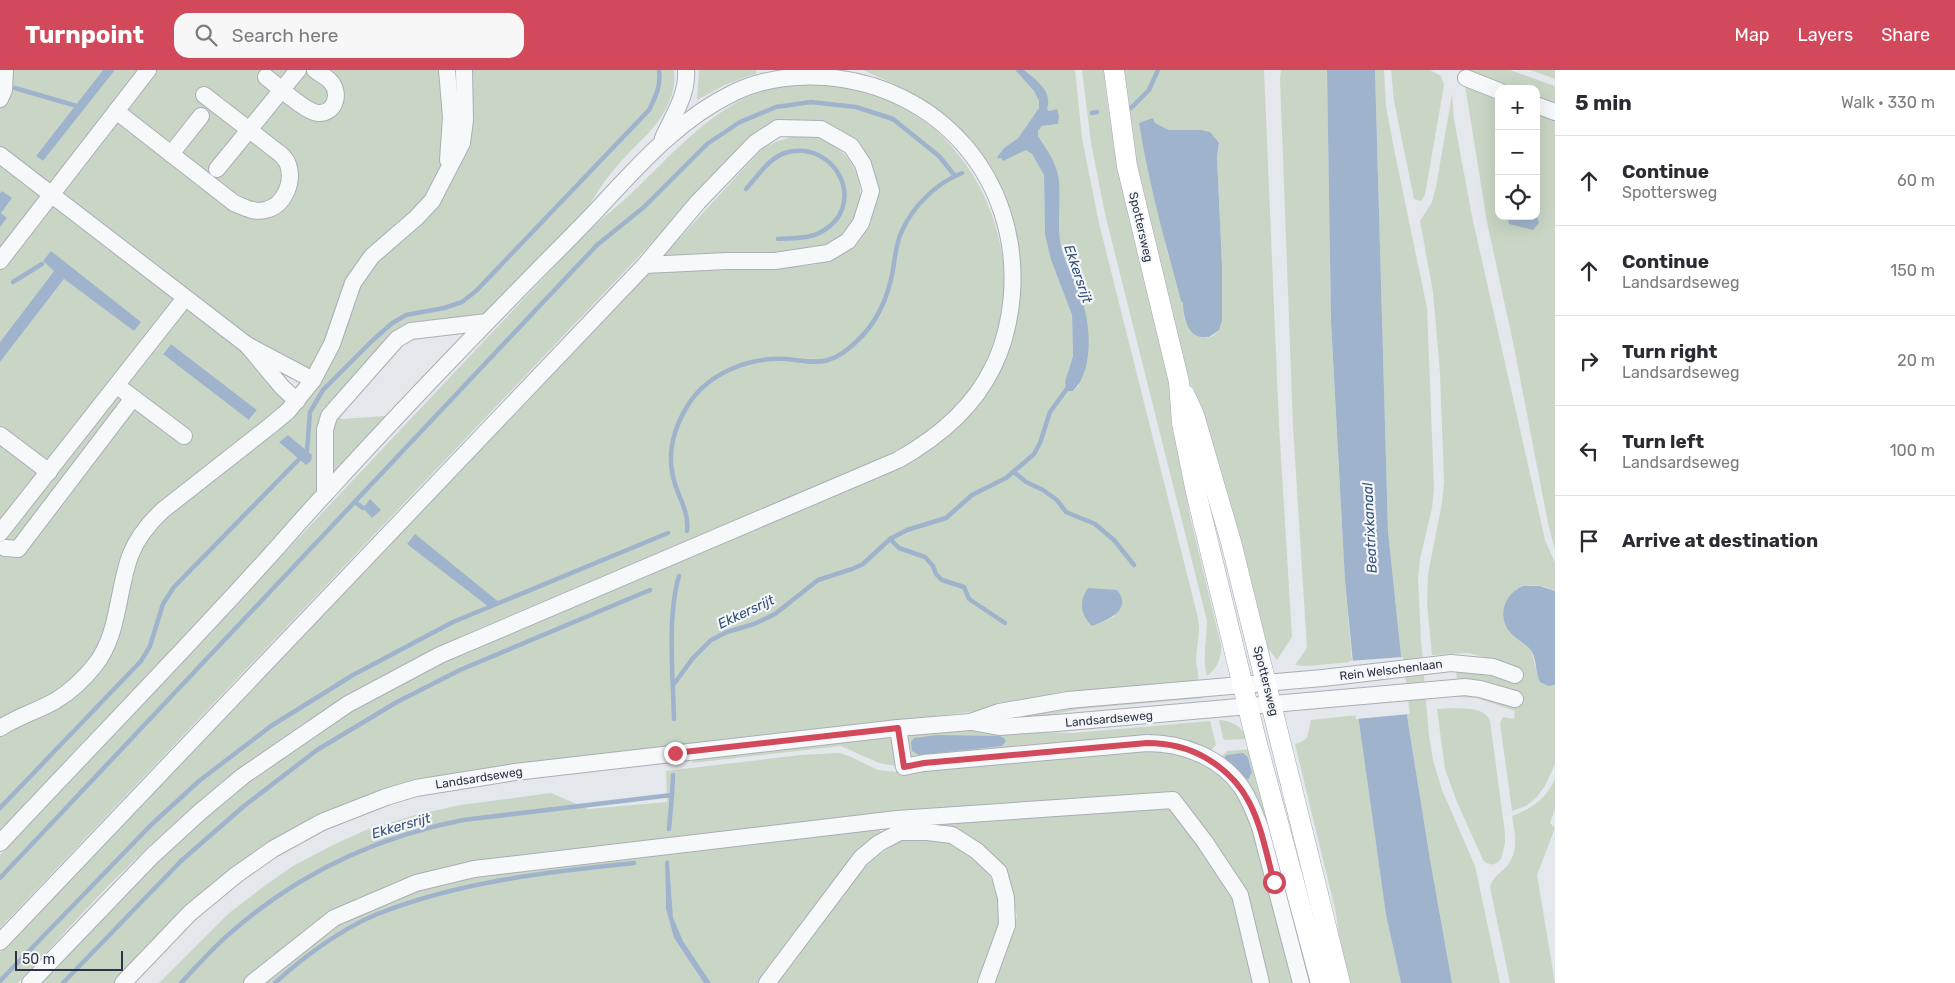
<!DOCTYPE html>
<html lang="en">
<head>
<meta charset="utf-8">
<style>
  :root { --surface:#fff; --page:#f7f7f7; --text:#2b2b33; --muted:#7c7c81; --line:#e1e1e2; --accent:#d1495b }
  body { margin:0; font-family:Rubik,sans-serif; background:var(--page); color:var(--text) }
  .controls { position:absolute; right:15px; top:15px; display:grid; overflow:hidden; border-radius:10px; box-shadow:0 5px 20px #0002 }
  .controls button { width:45px; height:45px; display:grid; place-items:center; padding:0; border:0; border-bottom:1px solid var(--line); background:var(--surface); color:var(--text); font:25px sans-serif }
  .scale { position:absolute; left:15px; bottom:12px; width:108px; box-sizing:border-box; padding-left:5px; border:2px solid #2b3445; border-top:0; font-size:14px; line-height:18px; white-space:nowrap; color:#2b3445; -webkit-text-stroke:4px #f4f6f9; paint-order:stroke }
  .stop { position:absolute; width:15px; height:15px; margin:-11px; border:4px solid #d1495b; border-radius:50%; background:#fff }
  .stop.end { background:#d1495b; border-color:#fff; box-shadow:0 1px 5px #0008 }
  .list { margin:0; padding:0; list-style:none }
  h2 { display:flex; justify-content:space-between; align-items:center; height:65px; margin:0; padding:0 20px; font-size:21px }
  h2 small { font-size:16px; font-weight:400; color:var(--muted) }
  .list li { display:grid; grid-template-columns:32px 1fr auto; gap:15px; align-items:center; box-sizing:border-box; height:90px; padding:0 20px; border-top:1px solid var(--line) }
  .list b { display:block; font-size:19px; white-space:nowrap }
  .list p { margin:0; font-size:16px; white-space:nowrap; color:var(--muted) }
  .list em { font-size:16px; font-style:normal; color:var(--muted) }
  .icon { flex:none; width:28px; height:28px; fill:none; stroke:currentColor; stroke-width:2; stroke-linecap:round; stroke-linejoin:round }
  .map { position:relative; flex:none; width:1555px; height:913px; overflow:hidden }
  header { display:flex; align-items:center; gap:30px; box-sizing:border-box; height:70px; padding:0 25px; background:var(--accent); color:#fff }
  header strong { font-size:24px }
  nav { display:flex; gap:28px; margin-inline-start:auto; font-size:18px }
  .search { width:350px; height:45px; background:var(--page); display:flex; align-items:center; gap:12px; box-sizing:border-box; padding:0 18px; border-radius:15px; color:var(--muted); font-size:19px }
  main { display:flex }
  aside { flex:1; background:var(--surface) }
  .map>svg:first-child { display:block }
</style>
</head>
<body>
<header>
<strong>Turnpoint</strong>
<div class="search"><svg class="icon" aria-label="search" viewBox="0 0 24 24"><circle cx="10" cy="10" r="6"/><path d="M15 15l6 6"/></svg>Search here</div>
<nav><a>Map</a><a>Layers</a><a>Share</a></nav>
</header>
<main>
<div class="map">
<svg width="1555" height="913" viewBox="0 0 1555 913">
  <rect width="100%" height="100%" fill="#e4e7ec"/>
  <g fill="#c9d6c5" fill-rule="evenodd">
    <path d="M 0,0 L 103,0 L 36,86 L 43,91 L 115,0 L 443,0 L 443,87 L 439,101 L 445,105 L 466,0 L 674,0 C 678,44 643,66 617,96 C 606,108 597,123 588,137 L 594,143 L 487,252 L 411,261 L 330,346 L 343,349 L 399,345 L 0,773 L 0,292 L 64,209 L 134,260 L 54,201 L 0,272 L 0,156 L 7,148 L 1,143 L 2,121 L 0,123 ZM 171,274 L 257,340 L 250,350 L 163,283 ZM 248,276 L 313,310 L 297,331 ZM 288,365 L 312,385 L 279,372 Z"/>
    <polygon points="699,0 756,0 757,3 725,15 697,30"/>
    <path d="M 863,0 L 1015,0 L 1034,21 L 1039,31 L 1039,38 L 1018,68 L 1004,78 L 997,87 L 998,89 L 1001,88 L 1003,90 L 1026,79 L 1032,84 L 1044,105 L 1045,165 L 1051,190 L 1072,245 L 1073,286 L 1065,313 L 1066,321 L 1073,321 L 1079,316 L 1072,205 L 1062,181 L 1058,160 L 1059,111 L 1054,93 L 1038,66 L 1038,61 L 1042,56 L 1058,54 L 1047,39 L 1041,15 L 1024,0 L 1075,0 L 1082,68 L 1099,153 L 1198,548 C 1201,563 1196,577 1196,592 C 1197,598 1200,605 1197,611 L 1068,625 L 969,642 L 466,701 L 381,722 L 180,844 L 114,913 L 30,913 L 152,786 L 348,634 L 921,378 L 993,297 L 1013,202 L 989,108 L 990,98 C 952,43 923,27 863,0 ZM 1088,518 L 1115,546 L 1092,556 C 1085,542 1078,532 1088,518 Z"/>
    <path d="M 1082,0 L 1105,0 L 1107,29 L 1118,99 L 1171,319 L 1189,442 L 1221,575 C 1222,587 1217,599 1207,606 C 1202,587 1207,569 1207,551 L 1105,144 L 1091,73 Z"/>
    <path d="M 1121,0 L 1264,0 L 1279,355 L 1292,567 L 1277,590 L 1263,572 L 1171,245 L 1141,125 ZM 1153,48 L 1155,53 L 1169,60 L 1206,61 L 1219,74 L 1217,87 L 1222,195 L 1222,251 C 1212,286 1178,260 1184,234 L 1181,231 L 1166,177 Z"/>
    <polygon points="1281,0 1327,0 1331,252 1345,511 1352,592 1306,596 1295,595 1307,578 1293,356 1280,8"/>
    <polygon points="1375,0 1384,0 1386,36 1394,79 1427,238 1434,418 1432,438 1420,489 1418,510 1421,569 1429,666 1433,690 1442,720 1475,796 1500,913 1452,913 1430,789 1408,652 1388,461"/>
    <polygon points="1391,0 1430,0 1441,6 1444,15 1425,125 1421,131 1414,129 1394,31"/>
    <polygon points="1460,0 1510,0 1555,16 1555,36 1536,29 1536,19 1511,19"/>
    <polygon points="1530,0 1555,0 1555,9"/>
    <path d="M 799,14 C 839,14 877,21 911,42 C 973,80 1011,160 1003,231 C 998,275 978,315 948,346 C 934,361 915,370 898,381 L 475,560 C 349,617 247,684 146,779 C 101,821 60,868 18,913 L 0,913 L 0,883 L 650,201 L 814,195 L 836,187 L 853,174 L 869,96 L 813,52 L 741,79 L 0,858 L 0,785 L 581,168 C 599,150 620,135 638,117 C 675,81 711,40 761,21 C 773,16 786,15 799,14 Z"/>
    <polygon points="1465,15 1499,28 1499,146 1536,146 1536,42 1555,49 1555,480 1548,453 1514,277 1487,152"/>
    <path d="M 1452,24 L 1454,50 L 1473,151 L 1545,470 L 1555,493 L 1555,521 C 1543,514 1529,514 1516,519 L 1509,562 L 1523,572 L 1532,582 L 1537,604 L 1553,616 L 1555,615 L 1555,694 L 1545,716 L 1536,728 L 1526,736 L 1512,741 L 1500,653 L 1503,647 L 1514,649 L 1515,641 L 1477,628 L 1458,627 L 1456,600 L 1491,589 L 1468,583 L 1432,585 L 1427,534 L 1428,504 L 1442,433 L 1444,412 L 1440,303 L 1433,222 L 1420,151 L 1432,132 L 1436,117 Z"/>
    <path d="M 797,65 C 805,65 815,66 823,69 C 855,83 871,120 852,152 C 847,160 842,170 832,174 C 808,185 779,183 753,184 C 722,186 692,187 661,188 L 762,79 L 775,72 Z"/>
    <polygon points="1203,622 1204,628 1079,639 1021,651 996,647 1071,634"/>
    <path d="M 1454,638 C 1467,639 1484,637 1490,651 L 1505,763 L 1505,773 L 1501,789 C 1495,796 1489,796 1483,790 L 1457,732 L 1445,699 L 1437,639 Z"/>
    <polygon points="1358,645 1386,845 1401,913 1346,913 1336,843 1295,674 1301,672 1307,668 1311,650"/>
    <path d="M 1219,650 C 1232,651 1242,656 1247,669 L 1225,670 L 1223,668 Z"/>
    <polygon points="1210,651 1216,675 1210,681 1199,677 913,688 908,683 907,670 911,663 944,660 1074,663"/>
    <polygon points="889,667 892,669 896,696 879,693 841,676 692,693 695,687"/>
    <path d="M 1252,679 L 1316,913 L 1307,913 L 1265,756 L 1221,687 L 1227,681 ZM 1245,684 L 1248,687 L 1252,706 L 1224,688 L 1227,685 Z"/>
    <polygon points="1144,680 1166,680 1202,691 1230,713 1250,745 1295,913 991,913 1017,847 1009,808 1002,797 915,755 506,790 366,827 247,913 159,913 228,844 263,817 293,796 335,774 366,760 412,746 460,735 551,723 588,739 667,732 666,701 801,685 839,683 849,686 878,700 897,702"/>
    <path d="M 1555,708 L 1555,739 L 1550,753 L 1555,758 L 1537,805 L 1555,913 L 1510,913 L 1490,817 C 1493,806 1500,804 1507,796 C 1519,781 1515,764 1512,746 C 1532,738 1547,729 1555,708 Z"/>
    <polygon points="877,757 883,764 764,913 711,913 683,871 673,847 669,791 667,790 665,792 666,839 674,868 704,913 263,913 350,844 448,809"/>
    <polygon points="926,767 954,774 970,782 988,802 999,827 1002,846 981,913 777,913 850,814 874,788 900,771"/>
  </g>
  <g fill="#9fb4cc">
    <polygon points="103,0 115,0 43,91 36,86"/>
    <path d="M 1015,0 L 1024,0 C 1036,10 1053,21 1047,39 L 1049,41 L 1057,39 L 1059,46 L 1058,54 L 1042,56 L 1038,61 L 1038,66 C 1047,80 1057,93 1059,111 C 1061,134 1056,157 1062,180 C 1067,198 1078,215 1083,233 C 1091,259 1093,302 1073,321 L 1066,321 L 1065,312 L 1073,286 L 1072,245 L 1051,190 L 1045,165 L 1044,105 L 1032,84 L 1026,80 L 1003,91 L 1001,88 L 998,89 L 997,87 L 1004,78 L 1018,68 L 1039,38 L 1039,31 L 1034,21 Z"/>
    <polygon points="1327,0 1375,0 1388,461 1408,652 1430,789 1452,913 1401,913 1386,845 1358,645 1345,511 1331,252"/>
    <path d="M 1153,48 L 1155,53 L 1169,60 L 1201,60 L 1210,62 L 1219,73 L 1217,87 L 1222,195 L 1222,251 L 1219,260 L 1209,267 C 1189,271 1183,249 1183,233 L 1181,231 C 1165,172 1149,114 1139,53 Z"/>
    <polygon points="2,121 12,128 1,143 7,148 0,157 0,123"/>
    <polygon points="1536,144 1539,153 1533,160 1509,154 1508,150 1510,146 1536,146"/>
    <polygon points="51,181 141,252 134,261 64,209 0,292 0,272 54,201 43,191"/>
    <polygon points="171,274 257,340 249,350 163,284"/>
    <polygon points="288,365 312,385 311,391 306,395 279,372"/>
    <polygon points="370,429 381,440 372,448 363,438"/>
    <polygon points="415,464 500,533 489,537 407,474"/>
    <path d="M 1523,516 L 1540,516 L 1555,521 L 1555,615 L 1548,616 L 1540,612 C 1535,602 1537,591 1532,582 C 1526,573 1515,569 1509,561 C 1497,545 1505,523 1523,516 Z"/>
    <path d="M 1088,518 L 1117,520 C 1133,540 1109,549 1092,556 C 1081,545 1078,532 1088,518 Z"/>
    <polygon points="937,665 1000,666 1004,668 1006,671 1002,676 919,685 912,681 911,672 914,668"/>
    <polygon points="1243,683 1248,687 1252,703 1248,710 1224,689 1226,685"/>
    <polygon points="667,790 669,791 673,847 683,871 711,913 704,913 674,868 666,839 665,792"/>
  </g>
  <polygon fill="#e4e7ec" points="1403,587 1410,644 1356,649 1349,591"/>
  <g fill="none" stroke-linecap="round" stroke-linejoin="round">
    <g stroke="#9fb4cc" stroke-width="4.5">
      <polyline points="15,18 80,37"/>
      <polyline points="1131,38 1149,20 1158,0"/>
      <polyline points="1092,43 1097,42"/>
      <path d="M 746,119 C 757,107 769,88 785,83 C 837,68 870,138 819,163 C 808,169 790,168 778,169"/>
      <polyline points="13,212 42,194"/>
      <polyline points="1014,402 1026,412 1043,420 1057,430 1066,442 1095,454 1114,470 1134,495"/>
      <polyline points="355,432 363,438"/>
      <path d="M 687,461 C 689,443 680,430 675,414 C 666,386 673,359 688,335 C 708,303 749,287 786,289 C 799,290 815,294 828,290 C 839,287 847,280 856,272 C 878,252 888,228 893,200 C 895,187 896,174 901,163 C 912,137 936,113 962,103"/>
      <polyline points="890,469 899,478 925,487 933,496 936,504 942,510 964,517 969,529 1005,553"/>
      <polyline points="674,614 693,588 711,570 727,562 754,554 775,544 818,510 852,499 863,494 890,469 907,460 946,448 972,425 1006,408 1034,384 1040,373 1050,342 1069,316"/>
      <path d="M 674,649 C 673,607 667,546 679,506"/>
      <path d="M 0,738 L 141,591 L 150,576 L 163,534 L 174,517 L 307,381 L 310,342 L 323,320 L 372,271 L 391,254 L 406,245 L 444,238 L 462,232 L 476,221 L 649,40 C 656,26 661,16 659,0"/>
      <polyline points="669,759 672,725"/>
      <polyline points="0,808 597,175 644,137 707,74 740,52 776,37 811,32 856,37 893,49 939,86 955,106"/>
      <polyline points="0,911 151,755 199,711 271,656 353,605 453,552 668,463"/>
      <polyline points="63,913 181,791 244,736 317,680 397,632 460,600 650,520"/>
      <path d="M 181,913 C 198,895 215,875 235,859 C 301,802 377,767 463,750 L 672,725 L 673,705"/>
      <path d="M 275,913 C 302,888 340,860 375,845 C 457,812 546,802 634,793"/>
    </g>
    <g stroke="#a9aeb7" stroke-width="18">
      <g id="minor">
        <polyline points="447,0 451,47 448,90"/>
        <path d="M 266,7 C 277,15 305,42 318,43 C 335,44 341,24 331,12 C 327,7 320,4 315,0"/>
        <polyline points="1466,8 1499,21"/>
        <polyline points="0,29 4,20 5,0"/>
        <polyline points="1536,35 1555,42"/>
        <path d="M 116,41 L 234,133 C 244,137 254,143 265,140 C 285,136 295,110 287,92 C 285,89 282,85 279,83 L 204,25"/>
        <path d="M 663,68 C 673,46 688,24 686,0"/>
        <polyline points="171,84 201,46"/>
        <polyline points="0,85 247,275"/>
        <polyline points="217,99 298,0"/>
        <polyline points="0,191 148,0"/>
        <polyline points="124,321 184,366"/>
        <polyline points="297,331 282,317 247,275 313,310"/>
        <polyline points="0,365 49,402"/>
        <polyline points="325,424 325,360 329,346 397,269 411,261 487,252"/>
        <polyline points="0,463 185,228"/>
        <polyline points="5,478 18,479 133,328"/>
        <polyline points="972,652 999,657 1057,653 1465,617 1480,619 1515,629"/>
        <path d="M 0,658 C 17,647 37,641 55,631 C 70,622 84,609 95,595 C 119,565 117,522 130,486 C 137,468 149,453 163,440 L 270,356 L 288,341 L 313,310 L 332,274 L 353,213 L 372,186 L 416,148 L 432,131 L 462,73 L 465,50 L 464,0"/>
        <path d="M 898,658 L 904,697 L 924,693 L 1147,673 C 1182,673 1221,687 1242,718 C 1250,730 1255,744 1260,757 L 1301,913"/>
        <path d="M 0,773 C 88,679 179,586 265,491 C 286,468 306,444 327,422 C 397,345 469,270 542,196 C 560,178 578,160 595,142 C 637,97 678,49 735,22 C 763,9 794,5 825,7 C 940,16 1020,109 1012,224 C 1010,248 1004,275 993,297 C 973,339 937,368 898,390 L 440,585 L 348,634 L 243,706 L 200,742 L 152,786 L 30,913"/>
        <polyline points="0,872 645,195 698,132 755,73 778,58 821,59 851,76 863,94 871,121 861,153 848,171 828,183 775,191 727,191 645,195"/>
        <polyline points="123,913 190,843 236,805 273,779 322,752 386,727 416,718 515,702 898,658 970,652 999,642 1068,630 1323,608 1451,593 1493,597 1515,605"/>
        <polyline points="252,913 334,848 416,813 474,799 897,749 1173,730 1205,772 1240,825 1261,913"/>
        <polyline points="767,913 861,788 879,773 900,762 927,762 952,765 977,781 999,802 1006,828 1007,855 986,913"/>
      </g>
    </g>
    <g stroke="#a3abb8" stroke-width="21">
      <g id="major">
        <polyline points="1114,0 1127,96 1179,312 1182,353 1196,422 1257,674 1321,913"/>
        <polyline points="1185,325 1194,345 1231,472 1340,913"/>
      </g>
    </g>
    <use href="#minor" stroke="#f7f8fa" stroke-width="16"/>
    <use href="#major" stroke="#fff" stroke-width="20"/>
  </g>
  <g fill="none" stroke-linecap="round" stroke-linejoin="round">
    <path stroke="#d1495b" stroke-width="6" d="M 675,683 L 898,658 L 904,697 L 924,693 L 1147,673 C 1169,673 1187,677 1206,688 C 1256,717 1260,760 1274,812"/>
  </g>
  <g text-anchor="middle" dominant-baseline="central" stroke-width="4.5" stroke-linejoin="round" paint-order="stroke">
    <g font-size="12" fill="#2b3445" stroke="#f4f6f9">
      <text transform="translate(1141 157) rotate(77)">Spottersweg</text>
      <text transform="translate(1391 600) rotate(-7)">Rein Welschenlaan</text>
      <text transform="translate(1266 611) rotate(76)">Spottersweg</text>
      <text transform="translate(1109 649) rotate(-5)">Landsardseweg</text>
      <text transform="translate(479 708) rotate(-9)">Landsardseweg</text>
    </g>
    <g font-size="14" font-style="italic" fill="#34527a" stroke="#f4f6f9">
      <text transform="translate(1078 204) rotate(71)">Ekkersrijt</text>
      <text transform="translate(1370 458) rotate(-93)">Beatrixkanaal</text>
      <text transform="translate(746 542) rotate(-25)">Ekkersrijt</text>
      <text transform="translate(401 756) rotate(-16)">Ekkersrijt</text>
    </g>
  </g>
</svg>
<div class="controls">
<button>+</button>
<button>−</button>
<button><svg class="icon" aria-label="locate" viewBox="0 0 24 24"><circle cx="12" cy="12" r="6"/><path d="M12 2v4M12 18v4M2 12h4M18 12h4"/></svg></button>
</div>
<div class="scale">50 m</div>
<div class="stop" style="left:1274px;top:812px"></div>
<div class="stop end" style="left:675px;top:683px"></div>
</div>
<aside>
<h2>5 min<small>Walk · 330 m</small></h2>
<ul class="list">
<li><svg class="icon" aria-label="ahead" viewBox="0 0 24 24"><path d="M12 20V5M6 11l6-6 6 6"/></svg><div><b>Continue</b><p>Spottersweg</p></div><em>60 m</em></li>
<li><svg class="icon" aria-label="ahead" viewBox="0 0 24 24"><path d="M12 20V5M6 11l6-6 6 6"/></svg><div><b>Continue</b><p>Landsardseweg</p></div><em>150 m</em></li>
<li><svg class="icon" aria-label="right" viewBox="0 0 24 24"><path d="M7 20v-9h11M14 6l5 5-5 5"/></svg><div><b>Turn right</b><p>Landsardseweg</p></div><em>20 m</em></li>
<li><svg class="icon" aria-label="left" viewBox="0 0 24 24"><path d="M17 20v-9H6M10 6l-5 5 5 5"/></svg><div><b>Turn left</b><p>Landsardseweg</p></div><em>100 m</em></li>
<li><svg class="icon" aria-label="arrive" viewBox="0 0 24 24"><path d="M6 21V4h12l-3 4 3 4H6"/></svg><div><b>Arrive at destination</b></div></li>
</ul>
</aside>
</main>
</body>
</html>
